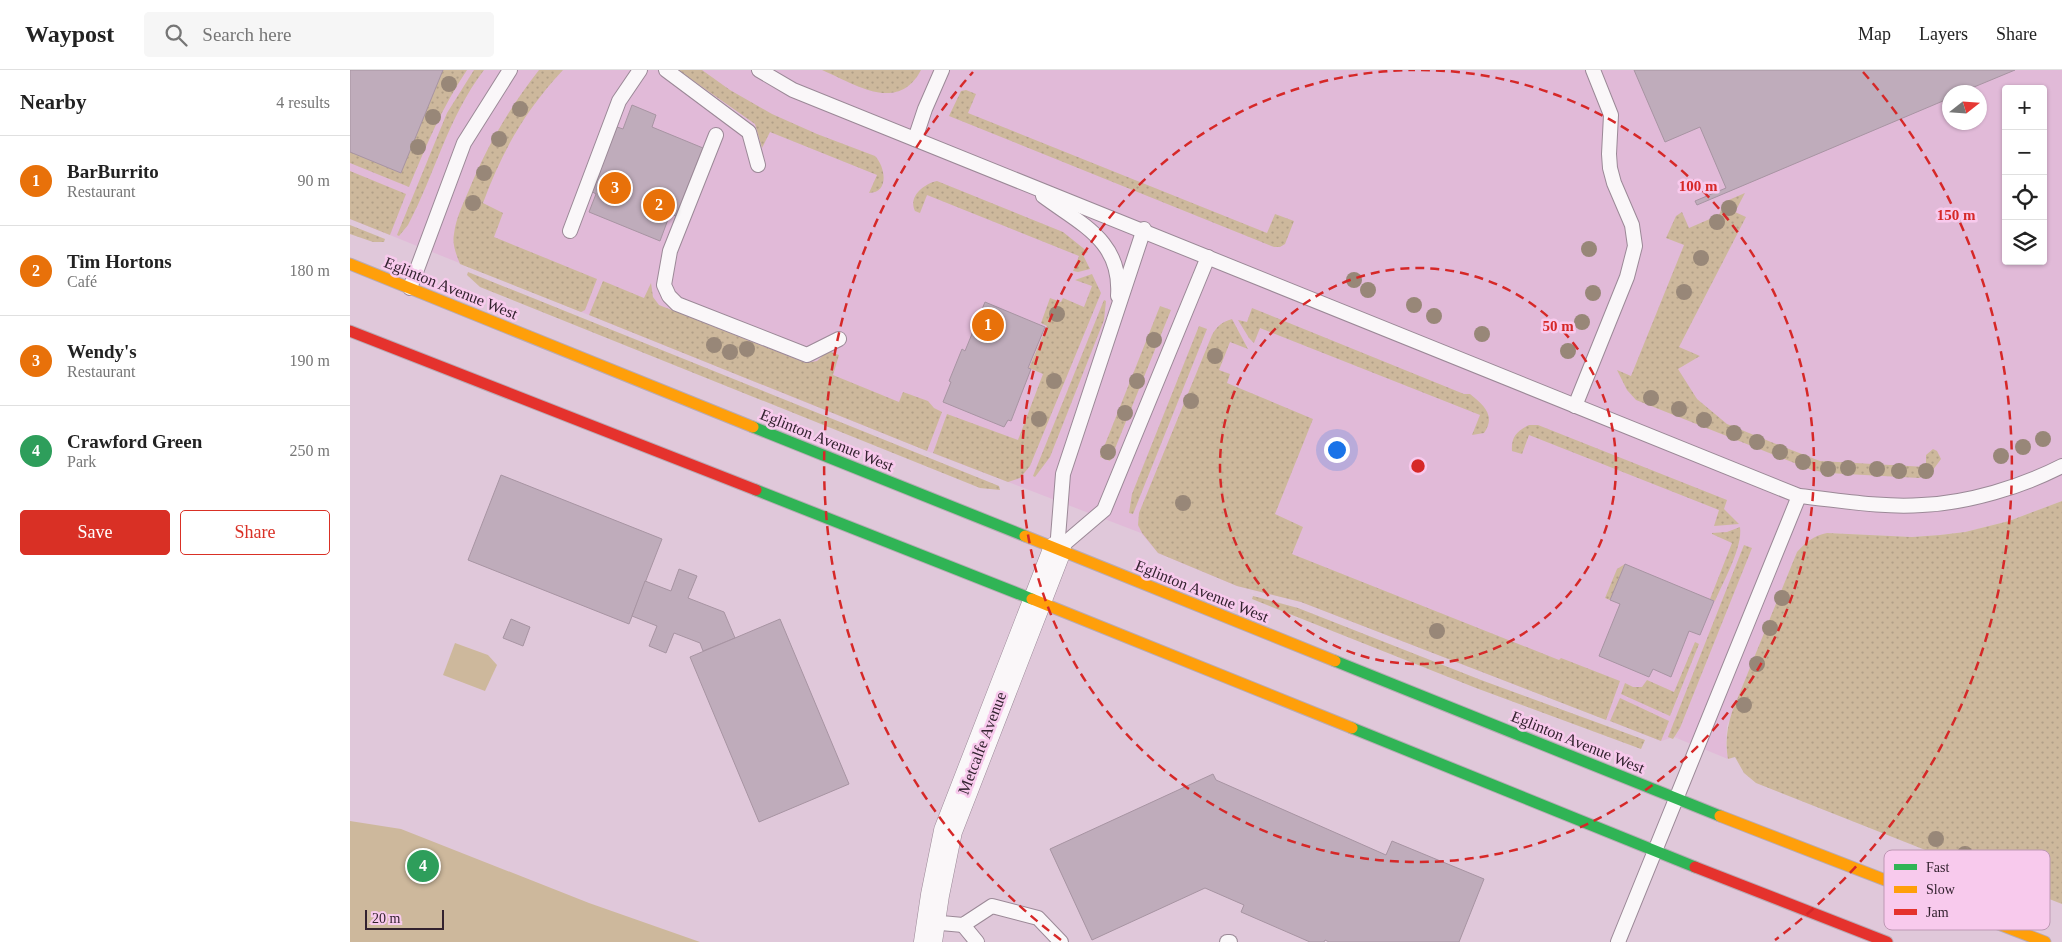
<!DOCTYPE html>
<html lang="en">
<head>
<meta charset="utf-8">
<style>
  :root { --surface:#fff; --page:#f6f6f6; --text:#222; --muted:#767676; --line:#e0e0e0; --accent:#d93025 }
  body { margin:0; font-family:"Times New Roman",serif; background:var(--page); color:var(--text) }
  .controls { position:absolute; right:15px; top:15px; display:grid; overflow:hidden; border-radius:5px; box-shadow:0 1px 4px #0004 }
  .controls button { width:45px; height:45px; display:grid; place-items:center; padding:0; border:0; border-bottom:1px solid var(--line); background:var(--surface); color:var(--text); font:25px sans-serif }
  .compass { position:absolute; left:1592px; top:15px; width:45px; height:45px; border-radius:50%; background:var(--surface); box-shadow:0 1px 4px #0004; rotate:73deg }
  .scale { position:absolute; left:15px; bottom:12px; width:79px; box-sizing:border-box; padding-left:5px; border:2px solid #33222f; border-top:0; font-size:14px; line-height:18px; white-space:nowrap; color:#33222f; -webkit-text-stroke:4px #f8caed; paint-order:stroke }
  .you { position:absolute; left:986px; top:379px; width:18px; height:18px; margin:-12px; border:4px solid #fff; border-radius:50%; background:#1a73e8; box-shadow:0 0 0 8px #1a73e833 }
  .badge { display:grid; place-items:center; width:32px; height:32px; border-radius:50%; background:var(--accent); color:#fff; font-size:16px; font-weight:700 }
  .pin { position:absolute; translate:-50% -50%; border:2px solid #fff; box-shadow:0 1px 5px #0006 }
  .list { margin:0; padding:0; list-style:none }
  h2 { display:flex; justify-content:space-between; align-items:center; height:65px; margin:0; padding:0 20px; font-size:21px }
  h2 small { font-size:16px; font-weight:400; color:var(--muted) }
  .list li { display:grid; grid-template-columns:32px 1fr auto; gap:15px; align-items:center; box-sizing:border-box; height:90px; padding:0 20px; border-top:1px solid var(--line) }
  .list b { display:block; font-size:19px; white-space:nowrap }
  .list p { margin:0; font-size:16px; white-space:nowrap; color:var(--muted) }
  .list em { font-size:16px; font-style:normal; color:var(--muted) }
  .actions { display:flex; gap:10px; padding:15px 20px }
  .actions a { flex:1; padding:11px 0; border:1px solid var(--accent); border-radius:5px; text-align:center; font-size:18px; color:var(--accent) }
  .actions .main { background:var(--accent); color:#fff }
  .icon { flex:none; width:28px; height:28px; fill:none; stroke:currentColor; stroke-width:2; stroke-linecap:round; stroke-linejoin:round }
  .map { position:relative; flex:none; width:1712px; height:872px; overflow:hidden }
  header { display:flex; align-items:center; gap:30px; box-sizing:border-box; height:70px; padding:0 25px; background:var(--surface); border-bottom:1px solid var(--line) }
  header strong { font-size:24px }
  nav { display:flex; gap:28px; margin-inline-start:auto; font-size:18px }
  .search { width:350px; height:45px; background:var(--page); display:flex; align-items:center; gap:12px; box-sizing:border-box; padding:0 18px; border-radius:5px; color:var(--muted); font-size:19px }
  main { display:flex }
  aside { flex:1; background:var(--surface) }
  .map>svg:first-child { display:block }
</style>
</head>
<body>
<header>
<strong>Waypost</strong>
<div class="search"><svg class="icon" aria-label="search" viewBox="0 0 24 24"><circle cx="10" cy="10" r="6"/><path d="M15 15l6 6"/></svg>Search here</div>
<nav><a>Map</a><a>Layers</a><a>Share</a></nav>
</header>
<main>
<aside>
<h2>Nearby<small>4 results</small></h2>
<ul class="list">
<li><span class="badge" style="background:#e8710a">1</span><div><b>BarBurrito</b><p>Restaurant</p></div><em>90 m</em></li>
<li><span class="badge" style="background:#e8710a">2</span><div><b>Tim Hortons</b><p>Café</p></div><em>180 m</em></li>
<li><span class="badge" style="background:#e8710a">3</span><div><b>Wendy's</b><p>Restaurant</p></div><em>190 m</em></li>
<li><span class="badge" style="background:#2e9e5b">4</span><div><b>Crawford Green</b><p>Park</p></div><em>250 m</em></li>
</ul>
<div class="actions"><a class="main">Save</a><a>Share</a></div>
</aside>
<div class="map">
<svg width="1712" height="872" viewBox="0 0 1712 872">
  <defs>
    <pattern id="grass-dots" width="8" height="8" patternUnits="userSpaceOnUse" patternTransform="scale(1.25)"><rect width="8" height="8" fill="#cdb89c"/><path d="M2 2h.1M6 6h.1" fill="none" stroke="#b09e87" stroke-width="1.8" stroke-linecap="round"/></pattern>
  </defs>
  <rect width="100%" height="100%" fill="#e0c8da"/>
  <path fill="#e1bad8" fill-rule="evenodd" d="M 0,0 L 1712,0 L 1712,431 L 1659,451 L 1615,462 L 1590,465 L 1562,467 L 1477,463 L 1447,482 L 1377,656 L 1376,677 L 1378,689 L 1324,667 L 1311,671 L 951,532 L 887,516 L 808,483 L 791,463 L 577,381 L 0,149 ZM 1656,19 L 1693,19 L 1693,191 L 1656,191 ZM 1600,22 L 1630,22 L 1630,52 L 1600,52 Z"/>
  <g fill="url(#grass-dots)">
    <path d="M 93,0 L 117,0 C 92,37 76,76 59,117 L 0,93 L 0,82 Z"/>
    <path d="M 124,0 L 134,0 C 98,47 85,104 58,155 L 49,166 L 47,165 L 97,43 Z"/>
    <path d="M 189,0 L 213,0 C 175,41 152,81 133,133 L 153,143 L 144,167 L 247,209 L 235,240 L 231,242 L 110,194 C 106,184 102,174 104,164 C 106,148 113,134 119,120 C 137,76 160,37 189,0 Z"/>
    <path d="M 328,0 L 352,0 L 380,20 L 422,44 L 467,64 L 525,86 C 535,96 540,123 519,123 L 527,105 L 420,62 L 412,78 L 405,54 Z"/>
    <path d="M 472,0 L 571,0 C 548,44 505,14 472,0 Z"/>
    <polygon points="616,20 626,24 618,43 917,163 925,144 944,151 935,174 930,177 924,177 599,46 611,21"/>
    <polygon points="0,101 56,124 40,165 0,149"/>
    <path d="M 587,111 L 713,162 L 738,182 L 733,185 L 740,199 L 728,202 L 723,201 L 729,186 L 577,125 L 570,143 L 565,141 C 558,127 573,114 587,111 Z"/>
    <polygon points="1395,123 1385,142 1396,147 1329,277 1350,286 1328,299 1347,329 1377,354 1421,372 1470,391 1576,397 1576,385 1583,379 1587,381 1591,389 1580,404 1569,408 1478,403 1462,400 1286,330 1277,320 1267,300 1281,306 1334,175 1316,168 1326,146 1332,142 1339,158 1369,145 1374,132"/>
    <polygon points="0,155 35,169 34,172 23,172 0,164"/>
    <polygon points="118,202 649,416 650,420 630,418 130,217 117,205"/>
    <polygon points="742,204 751,223 680,396 670,408 658,412 583,383 597,344 668,370 693,304 679,298 697,256 691,253 700,228 711,232 713,228 734,237 742,216 725,210"/>
    <polygon points="253,211 294,228 301,213 303,227 309,235 456,293 467,291 478,281 489,285 483,305 549,332 553,322 578,331 584,338 592,342 577,381 239,245"/>
    <polygon points="754,230 756,231 754,250 700,387 685,407 683,406"/>
    <polygon points="810,236 821,240 760,391 750,387"/>
    <path d="M 902,238 L 1114,324 L 1120,324 C 1134,335 1146,346 1134,363 L 1122,365 L 1130,345 L 910,258 L 904,273 L 899,268 L 888,250 L 897,252 Z"/>
    <path d="M 882,249 L 898,279 L 880,272 L 869,300 L 880,304 L 877,313 L 963,349 L 925,444 L 953,457 L 942,484 L 1209,590 L 1211,588 L 1270,611 L 1256,650 L 951,532 L 887,516 L 808,483 L 792,463 L 788,455 L 789,443 L 862,265 C 867,256 872,252 882,249 Z"/>
    <polygon points="849,256 857,259 783,444 779,443 782,424"/>
    <path d="M 1179,355 L 1188,355 L 1377,430 L 1374,439 L 1389,454 L 1364,456 L 1369,440 L 1179,365 L 1172,384 L 1162,381 C 1161,367 1167,361 1179,355 Z"/>
    <path d="M 1712,431 L 1712,834 L 1406,713 L 1394,703 L 1385,687 L 1378,689 C 1375,672 1377,658 1382,642 L 1447,482 C 1456,472 1463,466 1477,463 L 1562,467 L 1590,465 L 1615,462 L 1659,451 Z"/>
    <path d="M 1390,457 C 1393,477 1373,512 1365,531 L 1360,529 L 1382,473 L 1362,464 L 1362,463 L 1377,462 Z"/>
    <polygon points="1394,475 1402,478 1330,658 1323,669 1318,667"/>
    <polygon points="1275,494 1260,530 1255,528 1267,499"/>
    <polygon points="903,526 948,538 1131,610 1295,670 1291,679 1126,618 902,529"/>
    <polygon points="1345,572 1349,574 1320,646 1271,624 1275,613 1283,617 1292,617 1297,610 1324,622"/>
    <polygon points="1270,628 1319,651 1311,671 1260,651"/>
  </g>
  <g fill="#cdb89c">
    <polygon points="105,573 138,585 147,595 135,621 93,605"/>
    <polygon points="0,751 51,759 239,833 350,872 0,872"/>
  </g>
  <g fill="#bfacbb" stroke="#a794a2">
    <polygon points="0,0 93,0 51,103 0,82"/>
    <polygon points="1284,0 1665,0 1612,22 1600,22 1600,28 1347,135 1345,131 1376,118 1350,57 1315,72"/>
    <polygon points="282,35 306,45 302,57 353,78 326,146 320,144 310,171 239,142 246,124 241,121 267,57 273,59"/>
    <polygon points="635,232 695,257 678,298 681,299 661,351 658,350 654,357 593,332 601,312 599,311 612,279 615,281"/>
    <polygon points="151,405 312,469 279,554 118,490"/>
    <polygon points="1275,494 1364,531 1350,565 1339,561 1321,607 1303,599 1299,607 1249,586 1270,534 1260,530"/>
    <polygon points="329,499 347,506 338,528 374,542 385,568 353,581 350,573 324,563 316,583 299,576 307,556 282,546 295,511 321,521"/>
    <polygon points="161,549 180,557 173,576 153,568"/>
    <polygon points="430,549 499,714 409,752 340,587"/>
    <polygon points="863,704 866,710 1036,785 1042,771 1134,809 1109,872 979,872 975,870 974,872 960,872 891,842 894,835 855,818 742,870 700,779"/>
  </g>
  <g fill="none" stroke-linecap="round" stroke-linejoin="round">
    <g stroke="#9b8997" stroke-width="16">
      <g id="lane">
        <polyline points="316,0 399,62 408,95"/>
        <path d="M 409,0 L 443,20 L 1449,426 C 1489,430 1532,438 1572,435 C 1618,433 1671,417 1712,396"/>
        <polyline points="366,65 320,181 314,215 319,226 327,234 457,285 489,269"/>
        <polyline points="565,69 575,39 592,0"/>
        <path d="M 693,126 C 732,155 772,171 768,226"/>
        <polyline points="220,161 269,31 290,0"/>
        <polyline points="60,218 114,73 160,0"/>
        <polyline points="1225,336 1277,207 1285,176 1282,155 1264,113 1260,98 1259,84 1261,45 1243,0"/>
        <polyline points="707,480 754,440 858,187"/>
        <polyline points="707,480 713,404 794,159"/>
        <polyline points="580,852 613,855 642,836 688,848 711,872"/>
        <polyline points="613,855 627,872"/>
        <polyline points="877,872 880,872"/>
        <polyline points="1268,872 1449,426"/>
      </g>
    </g>
    <g stroke="#9b8997" stroke-width="29">
      <polyline id="street" points="578,872 585,825 598,761 707,480"/>
    </g>
    <g stroke="#b8abb5" stroke-width="13">
      <g id="fast">
        <polyline points="403,357 675,466"/>
        <polyline points="406,420 682,529"/>
        <polyline points="985,591 1370,746"/>
        <polyline points="1002,658 1345,797"/>
      </g>
    </g>
    <g stroke="#b8abb5" stroke-width="13">
      <g id="slow">
        <polyline points="0,194 403,357"/>
        <polyline points="675,466 985,591"/>
        <polyline points="682,529 1002,658"/>
        <polyline points="1370,746 1695,872"/>
      </g>
    </g>
    <g stroke="#b8abb5" stroke-width="13">
      <g id="jam">
        <polyline points="0,261 406,420"/>
        <polyline points="1345,797 1537,872"/>
      </g>
    </g>
    <use href="#lane" stroke="#faf7f9" stroke-width="14"/>
    <use href="#street" stroke="#faf7f9" stroke-width="28"/>
    <use href="#fast" stroke="#30b455" stroke-width="11"/>
    <use href="#slow" stroke="#ff9f0a" stroke-width="11"/>
    <use href="#jam" stroke="#e5322d" stroke-width="11"/>
  </g>
  <g fill="#988778">
    <circle cx="99" cy="14" r="8"/>
    <circle cx="170" cy="39" r="8"/>
    <circle cx="83" cy="47" r="8"/>
    <circle cx="149" cy="69" r="8"/>
    <circle cx="68" cy="77" r="8"/>
    <circle cx="134" cy="103" r="8"/>
    <circle cx="123" cy="133" r="8"/>
    <circle cx="1379" cy="138" r="8"/>
    <circle cx="1367" cy="152" r="8"/>
    <circle cx="1239" cy="179" r="8"/>
    <circle cx="1351" cy="188" r="8"/>
    <circle cx="1004" cy="210" r="8"/>
    <circle cx="1018" cy="220" r="8"/>
    <circle cx="1334" cy="222" r="8"/>
    <circle cx="1243" cy="223" r="8"/>
    <circle cx="1064" cy="235" r="8"/>
    <circle cx="707" cy="244" r="8"/>
    <circle cx="1084" cy="246" r="8"/>
    <circle cx="1232" cy="252" r="8"/>
    <circle cx="1132" cy="264" r="8"/>
    <circle cx="804" cy="270" r="8"/>
    <circle cx="364" cy="275" r="8"/>
    <circle cx="397" cy="279" r="8"/>
    <circle cx="1218" cy="281" r="8"/>
    <circle cx="380" cy="282" r="8"/>
    <circle cx="865" cy="286" r="8"/>
    <circle cx="704" cy="311" r="8"/>
    <circle cx="787" cy="311" r="8"/>
    <circle cx="1301" cy="328" r="8"/>
    <circle cx="841" cy="331" r="8"/>
    <circle cx="1329" cy="339" r="8"/>
    <circle cx="775" cy="343" r="8"/>
    <circle cx="689" cy="349" r="8"/>
    <circle cx="1354" cy="350" r="8"/>
    <circle cx="1384" cy="363" r="8"/>
    <circle cx="1693" cy="369" r="8"/>
    <circle cx="1407" cy="372" r="8"/>
    <circle cx="1673" cy="377" r="8"/>
    <circle cx="758" cy="382" r="8"/>
    <circle cx="1430" cy="382" r="8"/>
    <circle cx="1651" cy="386" r="8"/>
    <circle cx="1453" cy="392" r="8"/>
    <circle cx="1498" cy="398" r="8"/>
    <circle cx="1478" cy="399" r="8"/>
    <circle cx="1527" cy="399" r="8"/>
    <circle cx="1549" cy="401" r="8"/>
    <circle cx="1576" cy="401" r="8"/>
    <circle cx="833" cy="433" r="8"/>
    <circle cx="1432" cy="528" r="8"/>
    <circle cx="1420" cy="558" r="8"/>
    <circle cx="1087" cy="561" r="8"/>
    <circle cx="1407" cy="594" r="8"/>
    <circle cx="1394" cy="635" r="8"/>
    <circle cx="1586" cy="769" r="8"/>
    <circle cx="1615" cy="784" r="8"/>
  </g>
  <g fill="none" stroke="#d62828" stroke-width="2.5" stroke-dasharray="9 6">
    <circle cx="1068" cy="396" r="198"/>
    <path d="M1071 0A396 396 0 1 1 1065 0"/>
    <path d="M711 870A594 594 0 0 1 623 2M1513 2A594 594 0 0 1 1425 870"/>
  </g>
  <g text-anchor="middle" dominant-baseline="central" stroke-width="5" stroke-linejoin="round" paint-order="stroke">
    <g font-size="16" fill="#33222f" stroke="#f8caed">
      <text transform="translate(101 218) rotate(22)">Eglinton Avenue West</text>
      <text transform="translate(477 370) rotate(22)">Eglinton Avenue West</text>
      <text transform="translate(852 521) rotate(22)">Eglinton Avenue West</text>
      <text transform="translate(1228 672) rotate(22)">Eglinton Avenue West</text>
      <text transform="translate(632 673) rotate(-69)">Metcalfe Avenue</text>
    </g>
  </g>
  <rect x="1534" y="780" width="166" height="80" rx="8" fill="#f8caed" stroke="#bd98b4" stroke-width="1"/>
  <rect x="1544" y="794" width="23" height="6" fill="#30b455"/>
  <rect x="1544" y="816" width="23" height="7" fill="#ff9f0a"/>
  <rect x="1544" y="839" width="23" height="6" fill="#e5322d"/>
  <g font-size="14" fill="#33222f">
    <text x="1576" y="802">Fast</text>
    <text x="1576" y="824">Slow</text>
    <text x="1576" y="847">Jam</text>
  </g>
  <circle cx="1068" cy="396" r="8" fill="#d62828" stroke="#f8caed" stroke-width="2.5"/>
  <g font-size="15" text-anchor="middle" font-weight="bold" fill="#d62828" stroke="#f8caed" stroke-width="5" stroke-linejoin="round" paint-order="stroke">
    <text x="1348" y="121">100 m</text>
    <text x="1606" y="150">150 m</text>
    <text x="1208" y="261">50 m</text>
  </g>
</svg>
<div class="controls">
<button>+</button>
<button>−</button>
<button><svg class="icon" aria-label="locate" viewBox="0 0 24 24"><circle cx="12" cy="12" r="6"/><path d="M12 2v4M12 18v4M2 12h4M18 12h4"/></svg></button>
<button><svg class="icon" aria-label="layers" viewBox="0 0 24 24"><path d="M12 4l9 5-9 5-9-5zM3 14l9 5 9-5"/></svg></button>
</div>
<svg class="compass" viewBox="-18 -18 36 36"><path d="M0-13l5 13h-10z" fill="#e53935"/><path d="M0 13l5-13h-10z" fill="#767676"/></svg>
<div class="scale">20 m</div>
<div class="you"></div>
<div class="pin badge" style="left:638px;top:255px;background:#e8710a">1</div>
<div class="pin badge" style="left:309px;top:135px;background:#e8710a">2</div>
<div class="pin badge" style="left:265px;top:118px;background:#e8710a">3</div>
<div class="pin badge" style="left:73px;top:796px;background:#2e9e5b">4</div>
</div>
</main>
</body>
</html>
